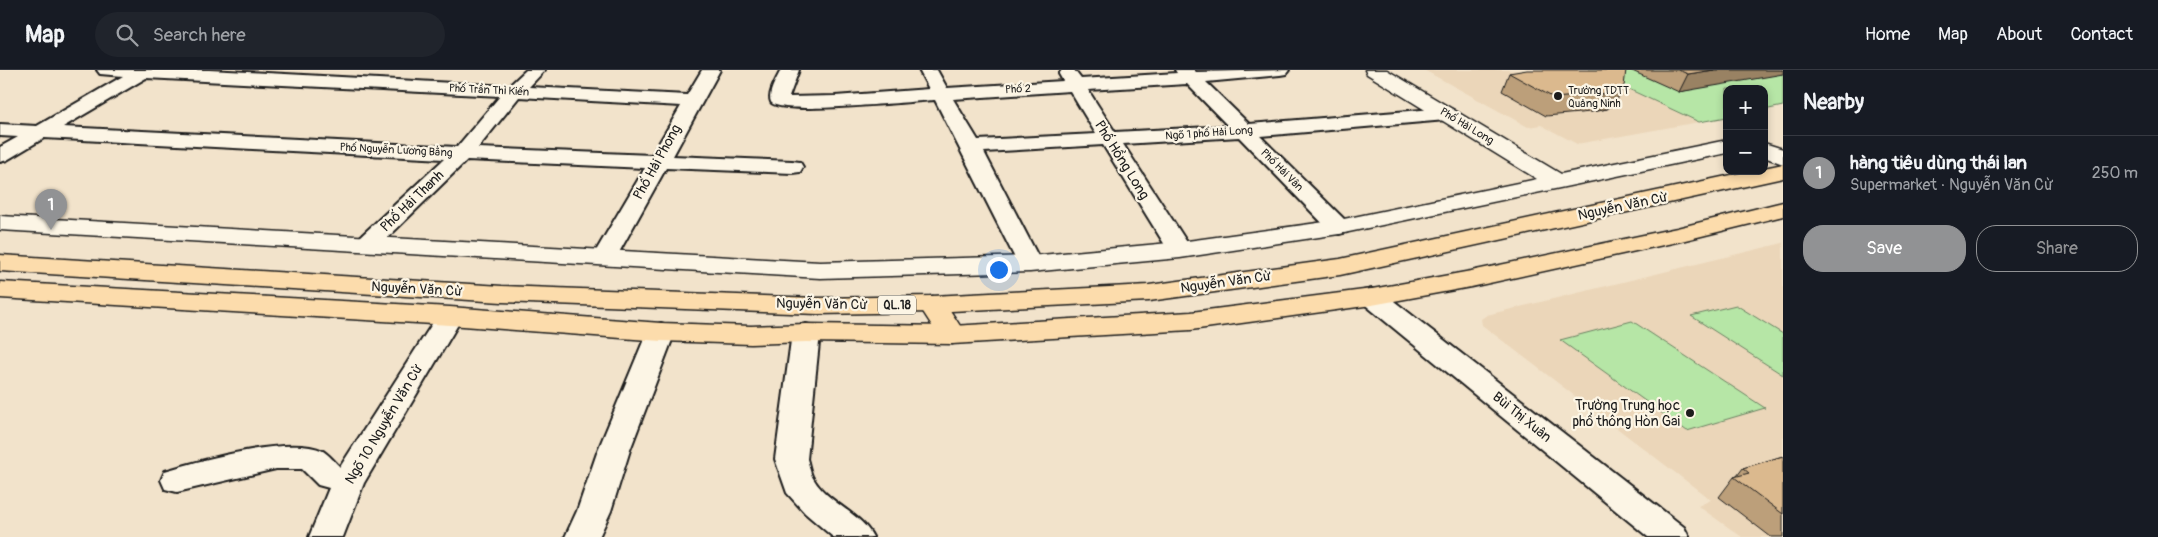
<!DOCTYPE html>
<html lang="en">
<head>
<meta charset="utf-8">
<style>
  :root { --surface:#171b24; --page:#20242c; --text:#f1f3f6; --muted:#9ea1a6; --line:#363941; --accent:#919294 }
  body { margin:0; font-family:Pangolin,sans-serif; background:var(--page); color:var(--text) }
  .controls { position:absolute; right:15px; top:15px; display:grid; overflow:hidden; border-radius:10px; box-shadow:0 2px 8px #0003 }
  .controls button { width:45px; height:45px; display:grid; place-items:center; padding:0; border:0; border-bottom:1px solid var(--line); background:var(--surface); color:var(--text); font:25px sans-serif }
  .you { position:absolute; left:998px; top:199px; width:18px; height:18px; margin:-12px; border:4px solid #fff; border-radius:50%; background:#1a73e8; box-shadow:0 0 0 8px #1a73e833 }
  .badge { display:grid; place-items:center; width:32px; height:32px; border-radius:50%; background:var(--accent); color:#fff; font-size:16px; font-weight:700 }
  .pin { position:absolute; translate:-50% -41px; filter:drop-shadow(0 1px 2px #0008) }
  .pin::after { content:''; position:absolute; top:26px; width:18px; height:15px; background:inherit; clip-path:polygon(0 0,100% 0,50% 100%) }
  .list { margin:0; padding:0; list-style:none }
  h2 { display:flex; justify-content:space-between; align-items:center; height:65px; margin:0; padding:0 20px; font-size:21px }
  h2 small { font-size:16px; font-weight:400; color:var(--muted) }
  .list li { display:grid; grid-template-columns:32px 1fr auto; gap:15px; align-items:center; box-sizing:border-box; height:75px; padding:0 20px; border-top:1px solid var(--line) }
  .list b { display:block; font-size:19px; white-space:nowrap }
  .list p { margin:0; font-size:16px; white-space:nowrap; color:var(--muted) }
  .list em { font-size:16px; font-style:normal; color:var(--muted) }
  .actions { display:flex; gap:10px; padding:15px 20px }
  .actions a { flex:1; padding:11px 0; border:1px solid var(--accent); border-radius:20px; text-align:center; font-size:18px; color:var(--accent) }
  .actions .main { background:var(--accent); color:#fff }
  .icon { flex:none; width:28px; height:28px; fill:none; stroke:currentColor; stroke-width:2; stroke-linecap:round; stroke-linejoin:round }
  .map { position:relative; flex:none; width:1783px; height:467px; overflow:hidden }
  header { display:flex; align-items:center; gap:30px; box-sizing:border-box; height:70px; padding:0 25px; background:var(--surface); border-bottom:1px solid var(--line) }
  header strong { font-size:24px }
  nav { display:flex; gap:28px; margin-inline-start:auto; font-size:18px }
  .search { width:350px; height:45px; background:var(--page); display:flex; align-items:center; gap:12px; box-sizing:border-box; padding:0 18px; border-radius:28px; color:var(--muted); font-size:19px }
  main { display:flex }
  aside { flex:1; background:var(--surface) }
  .map>svg:first-child { display:block }
</style>
</head>
<body>
<header>
<strong>Map</strong>
<div class="search"><svg class="icon" aria-label="search" viewBox="0 0 24 24"><circle cx="10" cy="10" r="6"/><path d="M15 15l6 6"/></svg>Search here</div>
<nav><a>Home</a><a>Map</a><a>About</a><a>Contact</a></nav>
</header>
<main>
<div class="map">
<svg width="1783" height="467" viewBox="0 0 1783 467">
  <rect width="100%" height="100%" fill="#f2e3cb"/>
  <filter id="ink" filterUnits="userSpaceOnUse"><feTurbulence type="fractalNoise" baseFrequency=".02" numOctaves="2"/><feDisplacementMap in="SourceGraphic" scale="10" xChannelSelector="R" yChannelSelector="G"/><feConvolveMatrix kernelMatrix="1 2 1 2 8 2 1 2 1" color-interpolation-filters="sRGB"/></filter>
  <g filter="url(#ink)">
    <g fill="#ebd6b9">
      <polygon points="1424,0 1587,0 1699,52 1577,74 1541,55 1528,57"/>
      <polygon points="1783,173 1783,467 1742,467 1698,436 1711,430 1482,255 1481,249 1487,245"/>
    </g>
    <g fill="#b6e6a6" stroke="#698161">
      <polygon points="1588,0 1779,0 1783,2 1783,36 1764,40 1764,19 1727,19 1727,47 1699,52"/>
      <polygon points="1736,235 1783,264 1783,305 1691,246"/>
      <polygon points="1632,251 1765,338 1687,361 1560,270"/>
    </g>
    <g fill="none" stroke-linecap="round" stroke-linejoin="round">
      <g stroke="#1c1c1c" stroke-width="4">
        <g id="minor">
          <path d="M 97,0 L 209,0 L 509,16 L 526,0 L 545,0 L 529,17 L 687,25 L 702,0 L 720,0 L 673,86 L 792,91 L 800,92 L 803,97 L 800,102 L 792,103 L 666,98 L 617,186 L 614,191 L 605,193 L 596,191 L 593,186 L 645,98 L 467,90 L 377,178 L 368,180 L 359,178 L 356,173 L 359,168 L 444,89 L 44,68 L 7,90 L 0,92 L 0,77 L 18,67 L 0,66 L 0,54 L 37,56 L 123,6 L 100,4 ZM 146,8 L 500,26 L 457,77 L 63,57 ZM 519,27 L 681,36 L 652,85 L 478,78 Z"/>
          <path d="M 781,0 L 799,0 L 789,27 L 835,26 L 929,19 L 919,0 L 937,0 L 947,18 L 1063,11 L 1059,4 L 1062,0 L 1074,0 L 1081,9 L 1177,3 L 1175,0 L 1194,0 L 1196,2 L 1289,0 L 1286,4 L 1280,5 L 1206,12 L 1249,54 L 1446,38 L 1453,40 L 1456,44 L 1453,48 L 1446,50 L 1260,66 L 1347,152 L 1351,157 L 1347,162 L 1339,164 L 1331,162 L 1239,67 L 1123,74 L 1192,180 L 1189,185 L 1180,187 L 1171,185 L 1168,180 L 1103,75 L 984,82 L 1042,194 L 1039,199 L 1030,201 L 1021,199 L 1018,194 L 935,30 C 914,31 778,46 771,32 C 767,24 777,8 781,0 ZM 1187,14 L 1228,56 L 1115,62 L 1088,20 ZM 1070,21 L 1096,64 L 978,70 L 953,29 Z"/>
          <polygon points="1372,219 1381,221 1684,457 1689,467 1648,467 1363,233 1359,227 1363,221"/>
          <path d="M 450,238 L 459,240 L 463,246 L 364,413 L 343,467 L 309,467 L 329,418 L 318,415 L 302,399 L 276,399 L 177,422 L 165,419 L 161,410 L 165,401 C 201,390 290,365 323,381 C 329,385 335,392 340,397 L 441,240 Z"/>
          <polygon points="661,253 671,256 675,262 630,380 611,441 599,467 565,467 577,441 598,380 647,262 651,256"/>
          <path d="M 806,254 L 816,257 L 820,263 L 807,389 C 809,395 810,403 813,408 C 827,433 860,442 873,467 L 833,467 L 805,443 L 787,423 L 775,389 L 792,263 L 796,257 Z"/>
        </g>
      </g>
      <g stroke="#1c1c1c" stroke-width="3">
        <g id="tertiary">
          <polygon points="1365,0 1387,0 1561,104 1727,70 1727,83 1339,164 1180,188 1030,202 820,208 0,160 0,146 820,192 1030,186 1180,172 1339,150 1537,109 1367,4"/>
          <polygon points="1764,73 1783,79 1783,94 1764,87"/>
        </g>
      </g>
      <g stroke="#1c1c1c" stroke-width="3">
        <g id="primary">
          <polygon points="1783,94 1783,108 1340,205 1149,231 932,242 818,244 502,232 0,201 0,185 502,216 818,228 932,226 1149,215 1340,189 1750,101 1764,101 1764,98"/>
          <polygon points="1783,132 1783,146 1677,172 1471,217 1372,235 1191,260 952,274 806,272 751,274 661,271 450,255 0,228 0,212 450,237 661,253 751,256 806,254 952,256 1191,242 1372,219 1471,201 1677,158"/>
        </g>
      </g>
      <g stroke="#1c1c1c" stroke-width="3">
        <polygon id="trunk" points="932,226 942,228 966,265 962,271 952,274 942,271 918,234 922,228"/>
      </g>
      <use href="#minor" fill="#fcf5e5" fill-rule="evenodd"/>
      <use href="#tertiary" fill="#fcf5e5" fill-rule="evenodd"/>
      <use href="#primary" fill="#fcdcac" fill-rule="evenodd"/>
      <use href="#trunk" fill="#fcdcac" fill-rule="evenodd"/>
    </g>
    <g fill="#bc9f7a" stroke="#1c1c1c">
      <polygon points="1626,0 1615,34 1607,39 1591,42 1546,46 1502,21 1509,3"/>
      <polygon points="1630,0 1783,0 1679,22"/>
      <polygon points="1783,386 1783,467 1771,467 1719,427 1734,407 1737,406 1743,398"/>
    </g>
    <g fill="#998263" stroke="#1c1c1c">
      <polygon points="1714,0 1783,0 1783,4 1679,22 1688,4"/>
      <polygon points="1624,16 1615,34 1607,39 1591,42 1600,24"/>
    </g>
    <g fill="#dbb98e" stroke="#1c1c1c">
      <polygon points="1527,0 1626,0 1624,16 1615,21 1600,24 1554,28 1509,3"/>
      <polygon points="1678,0 1714,0 1688,4"/>
      <polygon points="1783,386 1783,444 1734,407 1749,403 1743,398"/>
    </g>
  </g>
  <g fill="#1c1c1c" stroke="#fcf5e5" stroke-width="2">
    <circle cx="1558" cy="26" r="5"/>
    <circle cx="1690" cy="343" r="5"/>
  </g>
  <g text-anchor="middle" dominant-baseline="central" stroke-width="4.5" stroke-linejoin="round" paint-order="stroke">
    <g font-size="11" fill="#1c1c1c" stroke="#fcf5e5">
      <text transform="translate(1018 19) rotate(-3)">Phố 2</text>
      <text transform="translate(489 20) rotate(3)">Phố Trần Thì Kiến</text>
      <text transform="translate(1467 56) rotate(31)">Phố Hải Long</text>
      <text transform="translate(1209 63) rotate(-4)">Ngõ 1 phố Hải Long</text>
      <text transform="translate(396 80) rotate(3)">Phố Nguyễn Lương Bằng</text>
      <text transform="translate(1282 100) rotate(45)">Phố Hải Vân</text>
    </g>
    <g font-size="11" fill="#1c1c1c" stroke="#fcf5e5" text-anchor="start">
      <text x="1568" y="20">Trường TDTT<tspan x="1568" dy="13">Quảng Ninh</tspan></text>
    </g>
    <rect fill="#fcf5e5" stroke="#5f5d58" stroke-width="1" x="878" y="225.5" width="38" height="19" rx="4"/>
    <g font-size="12" font-weight="bold" fill="#1c1c1c">
      <text x="897" y="235">QL.18</text>
    </g>
    <g font-size="14" fill="#1c1c1c" stroke="#fcf5e5">
      <text transform="translate(1122 90) rotate(58)">Phố Hồng Long</text>
      <text transform="translate(657 92) rotate(-61)">Phố Hải Phong</text>
      <text transform="translate(412 131) rotate(-44)">Phố Hải Thanh</text>
      <text transform="translate(1623 136) rotate(-12)">Nguyễn Văn Cừ</text>
      <text transform="translate(1226 212) rotate(-8)">Nguyễn Văn Cừ</text>
      <text transform="translate(417 219) rotate(3)">Nguyễn Văn Cừ</text>
      <text transform="translate(822 234) rotate(1)">Nguyễn Văn Cừ</text>
      <text transform="translate(1522 347) rotate(39)">Bùi Thị Xuân</text>
      <text transform="translate(384 354) rotate(-59)">Ngõ 10 Nguyễn Văn Cừ</text>
    </g>
    <g font-size="14" fill="#1c1c1c" stroke="#fcf5e5" text-anchor="end">
      <text x="1680" y="335">Trường Trung học<tspan x="1680" dy="16">phổ thông Hòn Gai</tspan></text>
    </g>
  </g>
</svg>
<div class="controls">
<button>+</button>
<button>−</button>
</div>
<div class="you"></div>
<div class="pin badge" style="left:51px;top:160px">1</div>
</div>
<aside>
<h2>Nearby<small></small></h2>
<ul class="list">
<li><span class="badge">1</span><div><b>hàng tiêu dùng thái lan</b><p>Supermarket · Nguyễn Văn Cừ</p></div><em>250 m</em></li>
</ul>
<div class="actions"><a class="main">Save</a><a>Share</a></div>
</aside>
</main>
</body>
</html>
